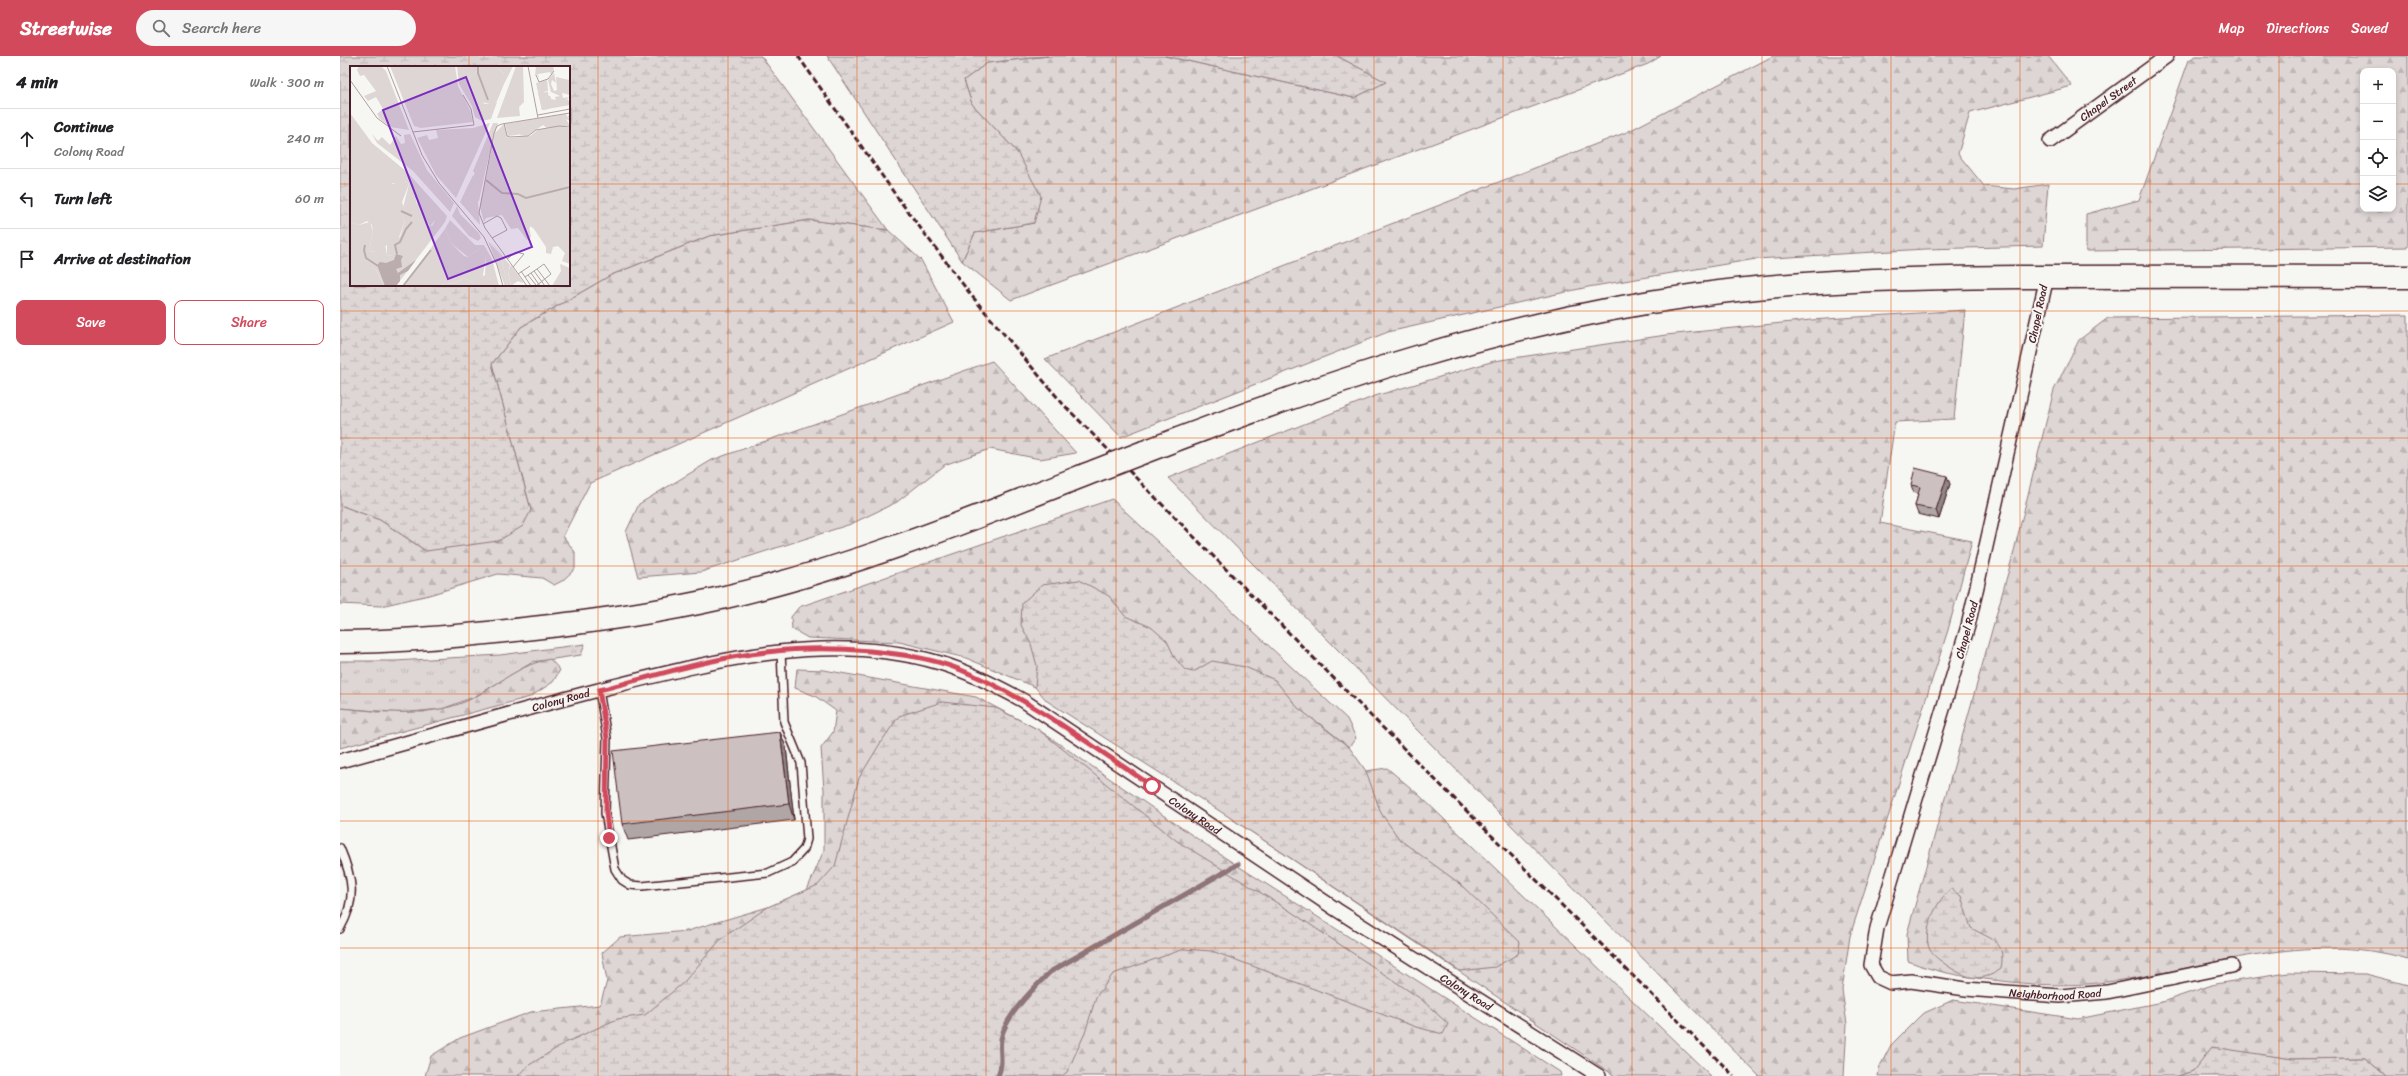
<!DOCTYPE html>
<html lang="en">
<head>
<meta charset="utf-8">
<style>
  :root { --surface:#fff; --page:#f6f6f6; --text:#202124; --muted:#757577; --line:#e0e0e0; --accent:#d1495b }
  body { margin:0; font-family:Sriracha,sans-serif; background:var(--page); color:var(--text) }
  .controls { position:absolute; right:12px; top:12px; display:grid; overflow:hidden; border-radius:8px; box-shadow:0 2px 6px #0003 }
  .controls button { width:36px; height:36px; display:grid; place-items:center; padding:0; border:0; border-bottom:1px solid var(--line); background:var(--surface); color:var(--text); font:20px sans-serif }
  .stop { position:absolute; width:12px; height:12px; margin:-9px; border:3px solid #d1495b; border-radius:50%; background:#fff }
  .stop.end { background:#d1495b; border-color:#fff; box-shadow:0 1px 4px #0008 }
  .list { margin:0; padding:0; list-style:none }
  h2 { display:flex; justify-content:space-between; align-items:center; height:52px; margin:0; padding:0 16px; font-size:17px }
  h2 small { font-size:13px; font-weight:400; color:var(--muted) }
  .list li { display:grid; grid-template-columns:26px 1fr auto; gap:12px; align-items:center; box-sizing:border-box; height:60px; padding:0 16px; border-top:1px solid var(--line) }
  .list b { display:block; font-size:15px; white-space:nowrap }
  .list p { margin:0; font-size:13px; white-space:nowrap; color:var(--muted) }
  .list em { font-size:13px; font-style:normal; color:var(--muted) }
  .actions { display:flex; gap:8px; padding:12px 16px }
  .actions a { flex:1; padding:9px 0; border:1px solid var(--accent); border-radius:8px; text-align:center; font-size:14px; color:var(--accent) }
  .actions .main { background:var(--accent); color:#fff }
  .icon { flex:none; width:22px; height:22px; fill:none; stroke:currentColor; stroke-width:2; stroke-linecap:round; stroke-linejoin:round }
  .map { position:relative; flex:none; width:2068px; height:1020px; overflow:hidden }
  header { display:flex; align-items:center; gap:24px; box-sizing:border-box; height:56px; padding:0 20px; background:var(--accent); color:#fff }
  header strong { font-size:19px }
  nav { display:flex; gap:22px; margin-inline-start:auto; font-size:14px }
  .search { width:280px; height:36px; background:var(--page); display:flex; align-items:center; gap:10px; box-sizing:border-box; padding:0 14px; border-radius:22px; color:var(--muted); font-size:15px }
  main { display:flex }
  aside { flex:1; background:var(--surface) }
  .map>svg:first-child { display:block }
</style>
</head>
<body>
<header>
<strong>Streetwise</strong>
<div class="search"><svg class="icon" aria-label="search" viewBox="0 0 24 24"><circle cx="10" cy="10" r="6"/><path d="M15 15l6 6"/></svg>Search here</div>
<nav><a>Map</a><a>Directions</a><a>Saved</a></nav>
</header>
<main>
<aside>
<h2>4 min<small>Walk · 300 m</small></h2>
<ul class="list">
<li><svg class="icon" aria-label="ahead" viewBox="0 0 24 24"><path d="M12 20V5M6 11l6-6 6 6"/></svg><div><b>Continue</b><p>Colony Road</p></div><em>240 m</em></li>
<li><svg class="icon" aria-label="left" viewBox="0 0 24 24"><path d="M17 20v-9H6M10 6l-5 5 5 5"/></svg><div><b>Turn left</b></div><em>60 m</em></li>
<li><svg class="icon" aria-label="arrive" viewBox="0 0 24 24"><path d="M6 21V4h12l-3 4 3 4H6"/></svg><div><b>Arrive at destination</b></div></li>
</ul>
<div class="actions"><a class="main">Save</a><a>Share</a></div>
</aside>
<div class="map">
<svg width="2068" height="1020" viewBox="0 0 2068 1020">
  <defs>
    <pattern id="grass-tufts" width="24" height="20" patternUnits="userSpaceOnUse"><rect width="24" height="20" fill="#ddd6d5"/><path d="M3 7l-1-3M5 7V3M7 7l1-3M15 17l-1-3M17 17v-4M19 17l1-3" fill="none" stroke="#bfb7b7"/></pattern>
    <pattern id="forest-firs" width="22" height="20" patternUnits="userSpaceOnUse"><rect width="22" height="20" fill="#ddd6d5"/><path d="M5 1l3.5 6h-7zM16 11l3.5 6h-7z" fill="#bfb7b7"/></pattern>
    <pattern id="wetland-marsh" width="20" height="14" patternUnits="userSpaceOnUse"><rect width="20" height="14" fill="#ddd6d5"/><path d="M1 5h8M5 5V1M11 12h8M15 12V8" fill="none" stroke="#bfb7b7"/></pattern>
  </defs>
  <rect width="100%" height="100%" fill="#f6f6f2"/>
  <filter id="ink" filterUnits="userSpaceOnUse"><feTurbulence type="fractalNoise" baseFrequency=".025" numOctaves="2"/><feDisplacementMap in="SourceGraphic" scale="8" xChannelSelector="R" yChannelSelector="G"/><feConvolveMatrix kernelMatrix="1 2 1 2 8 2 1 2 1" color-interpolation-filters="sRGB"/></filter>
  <g filter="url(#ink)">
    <polygon fill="url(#grass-tufts)" stroke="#947a80" points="245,588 241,599 193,606 134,641 102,653 61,657 0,652 0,605 55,605 160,599"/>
    <g fill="url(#forest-firs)" stroke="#947a80" fill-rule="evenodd">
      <polygon points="708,0 825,0 1014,42 1045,26 997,0 1321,0 1308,8 671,244 622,205 635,177 694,167 677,96 632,48 624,24 647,7"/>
      <polygon points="1433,0 1708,0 1732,30 1630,57 1618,98 1644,130 1674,133 1708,128 1703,190 1585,193 1416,203 1248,231 1048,276 781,381 705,303 1287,76"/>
      <path d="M 1856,0 L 2068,0 L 2068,191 L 1746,195 L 1746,158 L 1799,144 L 1849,4 ZM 2023,15 L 2053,15 L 2053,153 L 2023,153 Z"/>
      <polygon points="469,164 548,174 581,204 614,266 250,427 223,480 235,496 235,513 222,525 214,529 202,522 158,518 89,539 41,550 0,548 0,449 40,464 86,495 191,454 152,308 181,271 271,219 369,180"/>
      <polygon points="1625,254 1614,363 1555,366 1540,467 1632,485 1608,574 1510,880 1502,934 1507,968 1504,1020 1419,1020 828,422 1035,340 1154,305 1326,279 1471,264"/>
      <path d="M 2068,259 L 2068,903 C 1965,873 1869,913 1767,926 C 1726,931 1694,929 1653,924 C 1624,921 1595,916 1568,905 L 1567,878 L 1673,499 L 1714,334 L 1739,284 L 1768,262 Z"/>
      <polygon points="652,305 736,397 700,403 650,393 604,409 557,446 511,468 361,516 298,521 286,476 299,448 372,404"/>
      <polygon points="772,443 1007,663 1016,682 1009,691 979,667 710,596 695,631 626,602 559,586 468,582 452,573 451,561 459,551"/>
      <path d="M 210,603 L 220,614 L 213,626 L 190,641 L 0,692 L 0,652 C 44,656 94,663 135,641 C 160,627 181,608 210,603 Z"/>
      <polygon points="457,613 484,614 636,641 699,674 884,801 1220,1016 1221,1020 85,1020 91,1000 120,982 191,956 260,949 267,925 262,897 280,881 347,875 428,851 467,834 484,794 484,734 481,692 493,676 496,655 475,640 455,632"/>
      <polygon points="1047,712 1078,738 1371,1020 1275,1020 889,761 1003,749 1026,715"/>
      <polygon points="1948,917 2026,918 2068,929 2068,1020 2046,1020 2025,1002 1952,1003 1872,992 1853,1015 1838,1020 1538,1020 1540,1010 1551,989 1582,958 1613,944 1738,963 1822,946 1875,928"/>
    </g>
    <g fill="url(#wetland-marsh)" stroke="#947a80" fill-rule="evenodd">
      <path d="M 0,0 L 421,0 L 548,174 L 469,164 L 369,180 L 271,219 L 181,271 L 152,308 L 191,454 L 183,470 L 158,485 L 86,495 L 40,464 L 0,449 ZM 11,11 L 229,11 L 229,229 L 11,229 Z"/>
      <polygon points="487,0 708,0 647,7 624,24 632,48 677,96 701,140 694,167 635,177 622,205"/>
      <polygon points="825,0 997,0 1046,26 1014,42"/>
      <polygon points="739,524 769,540 785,560 811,571 827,585 835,602 845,614 853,616 872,605 905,611 935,624 958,652 1009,691 1026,715 1041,757 1060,784 1119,827 1180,886 1178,898 1155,911 1120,915 889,761 707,645 695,631 697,610 691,588 681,569 682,547 702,529"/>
      <polygon points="602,646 656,652 699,674 837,785 950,855 1081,943 1108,968 1103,978 1076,971 872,895 844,893 773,918 756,941 745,977 727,1016 722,1020 178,1020 186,1011 225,987 277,963 305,959 344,926 381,883 428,851 478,829 495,810 519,722 541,686 559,660"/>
      <path d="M 1611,833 L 1621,840 L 1631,872 C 1652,884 1666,884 1661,913 C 1640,928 1625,922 1605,908 C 1600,904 1593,900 1590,894 C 1581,877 1597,843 1611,833 Z"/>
      <polygon points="1872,991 1952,1003 2025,1002 2046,1020 1838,1020 1853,1015"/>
    </g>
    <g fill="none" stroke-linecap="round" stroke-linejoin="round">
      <path stroke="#8e747a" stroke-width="5" d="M 658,1020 C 664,1007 659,996 661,983 C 665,960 694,932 710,916 L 898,808"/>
      <g stroke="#4a1f2b" stroke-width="10">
        <g id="lane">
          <polyline points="259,634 267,682 265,757 275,813 282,824 290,829 302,830 428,817 452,806 464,793 467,783 461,707 444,666 441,595"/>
          <path d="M 0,792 C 13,823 17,843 0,873"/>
        </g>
      </g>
      <g stroke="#4a1f2b" stroke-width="16">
        <g id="street">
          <path id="s1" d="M 1710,85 L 1827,0"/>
          <path id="s2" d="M 1707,221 L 1628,570 L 1537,872 L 1531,909 L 1538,921 L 1551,927 L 1571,925 L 1626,933 L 1720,940 L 1767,936 L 1892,910"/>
          <path id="s3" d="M 0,705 C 92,680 183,653 274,630 C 381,603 491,575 600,607 C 630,616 657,630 684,645 L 997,854 L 1259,1020"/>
        </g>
      </g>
      <g stroke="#4a1f2b" stroke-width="25">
        <g id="highway">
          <path d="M 804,396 C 984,327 1165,265 1357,239 C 1464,224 1572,222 1680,221 C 1809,220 1939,221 2068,221"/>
          <path d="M 0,586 C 61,586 123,580 184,573 C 250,566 316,557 381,542 C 509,513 633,463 755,415"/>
        </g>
      </g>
      <use href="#lane" stroke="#f6f6f2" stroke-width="7"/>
      <use href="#street" stroke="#f6f6f2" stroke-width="13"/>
      <use href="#highway" stroke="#f6f6f2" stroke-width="22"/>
      <polyline stroke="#4a1f2b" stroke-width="3" stroke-dasharray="6 3" stroke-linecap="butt" points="458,0 557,141 631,239 723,348 1029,658 1394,1020"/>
      <g stroke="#4a1f2b" stroke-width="25" stroke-linecap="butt">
        <polyline id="highway-bridge" points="755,415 804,396"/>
      </g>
      <use href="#highway-bridge" stroke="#f6f6f2" stroke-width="22"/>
    </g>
    <g fill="#afa6a5" stroke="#4a1f2b">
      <polygon points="1610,428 1599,463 1578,458 1575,450 1578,438 1574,437 1571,429"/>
      <polygon points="440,676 446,691 454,764 288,784 282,768"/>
    </g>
    <g fill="#8f8786" stroke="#4a1f2b">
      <polygon points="1607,420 1610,428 1599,463 1596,454"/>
      <polygon points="440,676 446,691 454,764 449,748"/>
    </g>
    <g fill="#ccc1c0" stroke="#4a1f2b">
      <polygon points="1575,412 1607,420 1596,454 1575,450 1580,431 1571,429"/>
      <polygon points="440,676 449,748 282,768 273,695"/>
    </g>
  </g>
  <g fill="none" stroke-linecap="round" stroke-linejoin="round" filter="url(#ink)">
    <path stroke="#d1495b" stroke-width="5" d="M 269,782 L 266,757 L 267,682 L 259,634 C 315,620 370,602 427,596 C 461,592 496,592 530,595 C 561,598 592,602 621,614 C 690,642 750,689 812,730"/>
  </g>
  <path fill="none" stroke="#e8590c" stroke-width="1" stroke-opacity="0.55" d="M 129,0 L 129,11M 258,0 L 258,1020M 388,0 L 388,1020M 517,0 L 517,1020M 646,0 L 646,1020M 776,0 L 776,1020M 905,0 L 905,1020M 1034,0 L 1034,1020M 1163,0 L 1163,1020M 1292,0 L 1292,1020M 1422,0 L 1422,1020M 1551,0 L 1551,1020M 1680,0 L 1680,1020M 1810,0 L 1810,1020M 1939,0 L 1939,1020M 0,128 L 11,128M 229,128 L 2023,128M 2053,128 L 2068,128M 129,229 L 129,1020M 0,255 L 2068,255M 0,382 L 2068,382M 0,510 L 2068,510M 0,638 L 2068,638M 0,765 L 2068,765M 0,892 L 2068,892"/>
  <g text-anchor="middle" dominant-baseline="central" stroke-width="4" stroke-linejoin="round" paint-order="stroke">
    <g font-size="11" fill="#4a1f2b" stroke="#f6f6f2">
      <text stroke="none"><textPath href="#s1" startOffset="72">Chapel Street</textPath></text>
      <text transform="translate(1698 258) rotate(-78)">Chapel Road</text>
      <text transform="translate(1627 574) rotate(-75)">Chapel Road</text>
      <text stroke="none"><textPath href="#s3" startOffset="229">Colony Road</textPath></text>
      <text stroke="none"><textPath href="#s3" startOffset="913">Colony Road</textPath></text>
      <text stroke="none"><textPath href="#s2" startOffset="904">Neighborhood Road</textPath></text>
      <text stroke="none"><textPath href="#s3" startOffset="1237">Colony Road</textPath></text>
    </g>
  </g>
  <g transform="translate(10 10)">
    <rect width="220" height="220" fill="#f6f6f2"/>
    <path d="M 186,0 L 203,0 L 204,4 L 201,9 L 200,6 L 188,8 L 189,13 L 187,8 L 185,10 ZM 204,7 L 206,17 L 202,14 L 201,18 L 204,25 L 207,24 L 206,11 L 219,14 L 220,29 L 212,27 L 213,32 L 220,31 L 215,34 L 218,33 L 220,39 L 192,44 L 186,17 L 197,14 L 198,25 L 193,26 L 201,31 L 201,33 L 206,34 L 205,31 L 210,30 L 201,26 L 198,14 ZM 216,48 L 217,51 L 220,48 L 220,55 L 216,53 L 220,60 L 197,62 L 193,59 L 177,70 L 170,69 L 174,62 L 172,55 ZM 138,175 L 150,188 L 158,220 L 155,220 ZM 161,199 L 173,216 L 173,217 L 168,215 L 161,220 L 158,205 Z" fill="#ddd6d5"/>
    <path d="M 9,0 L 31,0 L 36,5 L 59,64 L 40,61 L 30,53 L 27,48 L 33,43 L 26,31 L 18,35 L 14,30 L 26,25 L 14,9 L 10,10 L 7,4 ZM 40,0 L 105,0 L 108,20 L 120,44 L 123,56 L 71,62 L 64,60 ZM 107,0 L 132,0 L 116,15 L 120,28 L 125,31 L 135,38 L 147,36 L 141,53 L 132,55 L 125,51 L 122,40 L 109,18 ZM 146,0 L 163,0 L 154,18 L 154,8 ZM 166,0 L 173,0 L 174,36 L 169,41 L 170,50 L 147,52 ZM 0,47 L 22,77 L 57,106 L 97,150 L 95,156 L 84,155 L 80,161 L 66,132 L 67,139 L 62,143 L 55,145 L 53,142 L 59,118 L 55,115 L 49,118 L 42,117 L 42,140 L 55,155 L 42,190 L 37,189 L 37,179 L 26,186 L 19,185 L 23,166 L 22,159 L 17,155 L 9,159 L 0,156 ZM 172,55 L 175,64 L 173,68 L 158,70 L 155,58 ZM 140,57 L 106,132 L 86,109 L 67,72 L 77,69 L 79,74 L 88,72 L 86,64 L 123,62 ZM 143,57 L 148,57 L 132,116 L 123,105 ZM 154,58 L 157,71 L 160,72 L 180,70 L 188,64 L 210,60 L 219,62 L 220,120 L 214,118 L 220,150 L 220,198 L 212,195 L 215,187 L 208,180 L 203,181 L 201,188 L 196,187 L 196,181 L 182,160 L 179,161 L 181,171 L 177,174 L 168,162 L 161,163 L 152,149 L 136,152 L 134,156 L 130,141 L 145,67 ZM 22,68 L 28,75 L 32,71 L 40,79 L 46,70 L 51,78 L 55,77 L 54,69 L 60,68 L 77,104 L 104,137 L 100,146 L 63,105 L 27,77 ZM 123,109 L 124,136 L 128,136 L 130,159 L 110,136 ZM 107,140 L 110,148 L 129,167 L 131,172 L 128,175 L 119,170 L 102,150 ZM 100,154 L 125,179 L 134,179 L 142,193 L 149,220 L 83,220 L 104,217 L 114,212 L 123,216 L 135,209 L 136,191 L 129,183 L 118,191 L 101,177 L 95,163 ZM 0,173 L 26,204 L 34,220 L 0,220 ZM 141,176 L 160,199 L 158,206 L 161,220 L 158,220 L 150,188 ZM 210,198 L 220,202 L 220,220 L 202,220 L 211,205 Z" fill="#ddd6d5"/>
    <path d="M 114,0 L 130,0 L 118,9 L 115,9 ZM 132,0 L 146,0 L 154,8 L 154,18 L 147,35 L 143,38 L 130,36 L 120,28 L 116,15 ZM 0,81 L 5,92 L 18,96 L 21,120 L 17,137 L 7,133 L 14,127 L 11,122 L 0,119 ZM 134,88 L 138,93 L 129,135 L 121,140 L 118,136 L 122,125 L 120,117 ZM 142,92 L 145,116 L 151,122 L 171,124 L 213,112 L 214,118 L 220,120 L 220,182 L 208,169 L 191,167 L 180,160 L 178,167 L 151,148 L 134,147 L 131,135 ZM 55,115 L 59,118 L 52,136 L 55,145 L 67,139 L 67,127 L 78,160 L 82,160 L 87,151 L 95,156 L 46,220 L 34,220 L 26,204 L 1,177 L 0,156 L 9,159 L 20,156 L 23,166 L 19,185 L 26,186 L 35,178 L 37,189 L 42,190 L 41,177 L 50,171 L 55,155 L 28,126 L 33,120 ZM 95,163 L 101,177 L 114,190 L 118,191 L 129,183 L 133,185 L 136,191 L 132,214 L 123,216 L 114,212 L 104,217 L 83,220 L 53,220 Z" fill="#ddd6d5"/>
    <path d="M 198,26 L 199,43 L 192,44 L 188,27 Z" fill="#ddd6d5"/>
    <path d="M 46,188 L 53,190 L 51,194 L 52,201 L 46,203 L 48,207 L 66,194 L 58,205 L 50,209 L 50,215 L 46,220 L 35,220 L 27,199 L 30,196 L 36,197 L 44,194 Z" fill="#bbadae"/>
    <path fill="none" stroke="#bbadae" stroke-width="2" d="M 128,0 L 128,7 L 138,34M 136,114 L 152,127 L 168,128 L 176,132 L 220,121M 51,145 L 62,150M 15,179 L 14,184 L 16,192 L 28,200M 47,188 L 45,179 L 50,176 L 56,163 L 62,156M 53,220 L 81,184"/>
    <path fill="none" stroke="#b1a0a2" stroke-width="1" d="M 37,0 L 72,89 L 89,117 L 134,171 L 147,199 L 153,220M 178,0 L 188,52M 186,9 L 189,16 L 198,13 L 204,5M 0,14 L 27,52 L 51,70M 188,49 L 220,43M 154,57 L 157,70 L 160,71 L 178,70 L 186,64 L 209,60 L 220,61M 63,66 L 124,59 L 121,43 L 113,29M 133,158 L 147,150 L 151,152 L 157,164 L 142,172M 157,193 L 166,186 L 174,188 L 163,201M 171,205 L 181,220M 184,205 L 195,220M 181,207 L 190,220M 168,208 L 180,200M 178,209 L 186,219M 175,211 L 187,203 L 200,220M 177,220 L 135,162 L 129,147 L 144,67 L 147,60 L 152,58 L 220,47M 186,220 L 201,208 L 194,198 L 187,203"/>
    <path fill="#7b2cbf" fill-opacity="0.15" stroke="#7b2cbf" stroke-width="2" d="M 116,11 L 182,181 L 98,213 L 33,44 Z"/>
    <rect width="220" height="220" fill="none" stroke="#4a1f2b" stroke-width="2"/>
  </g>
</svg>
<div class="controls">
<button>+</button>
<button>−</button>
<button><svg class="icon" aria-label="locate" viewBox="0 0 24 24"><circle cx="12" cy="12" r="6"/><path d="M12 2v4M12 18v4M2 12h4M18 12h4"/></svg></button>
<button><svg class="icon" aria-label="layers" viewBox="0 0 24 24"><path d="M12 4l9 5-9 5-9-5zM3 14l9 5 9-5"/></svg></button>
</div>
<div class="stop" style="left:812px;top:730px"></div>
<div class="stop end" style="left:269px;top:782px"></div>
</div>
</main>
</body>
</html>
